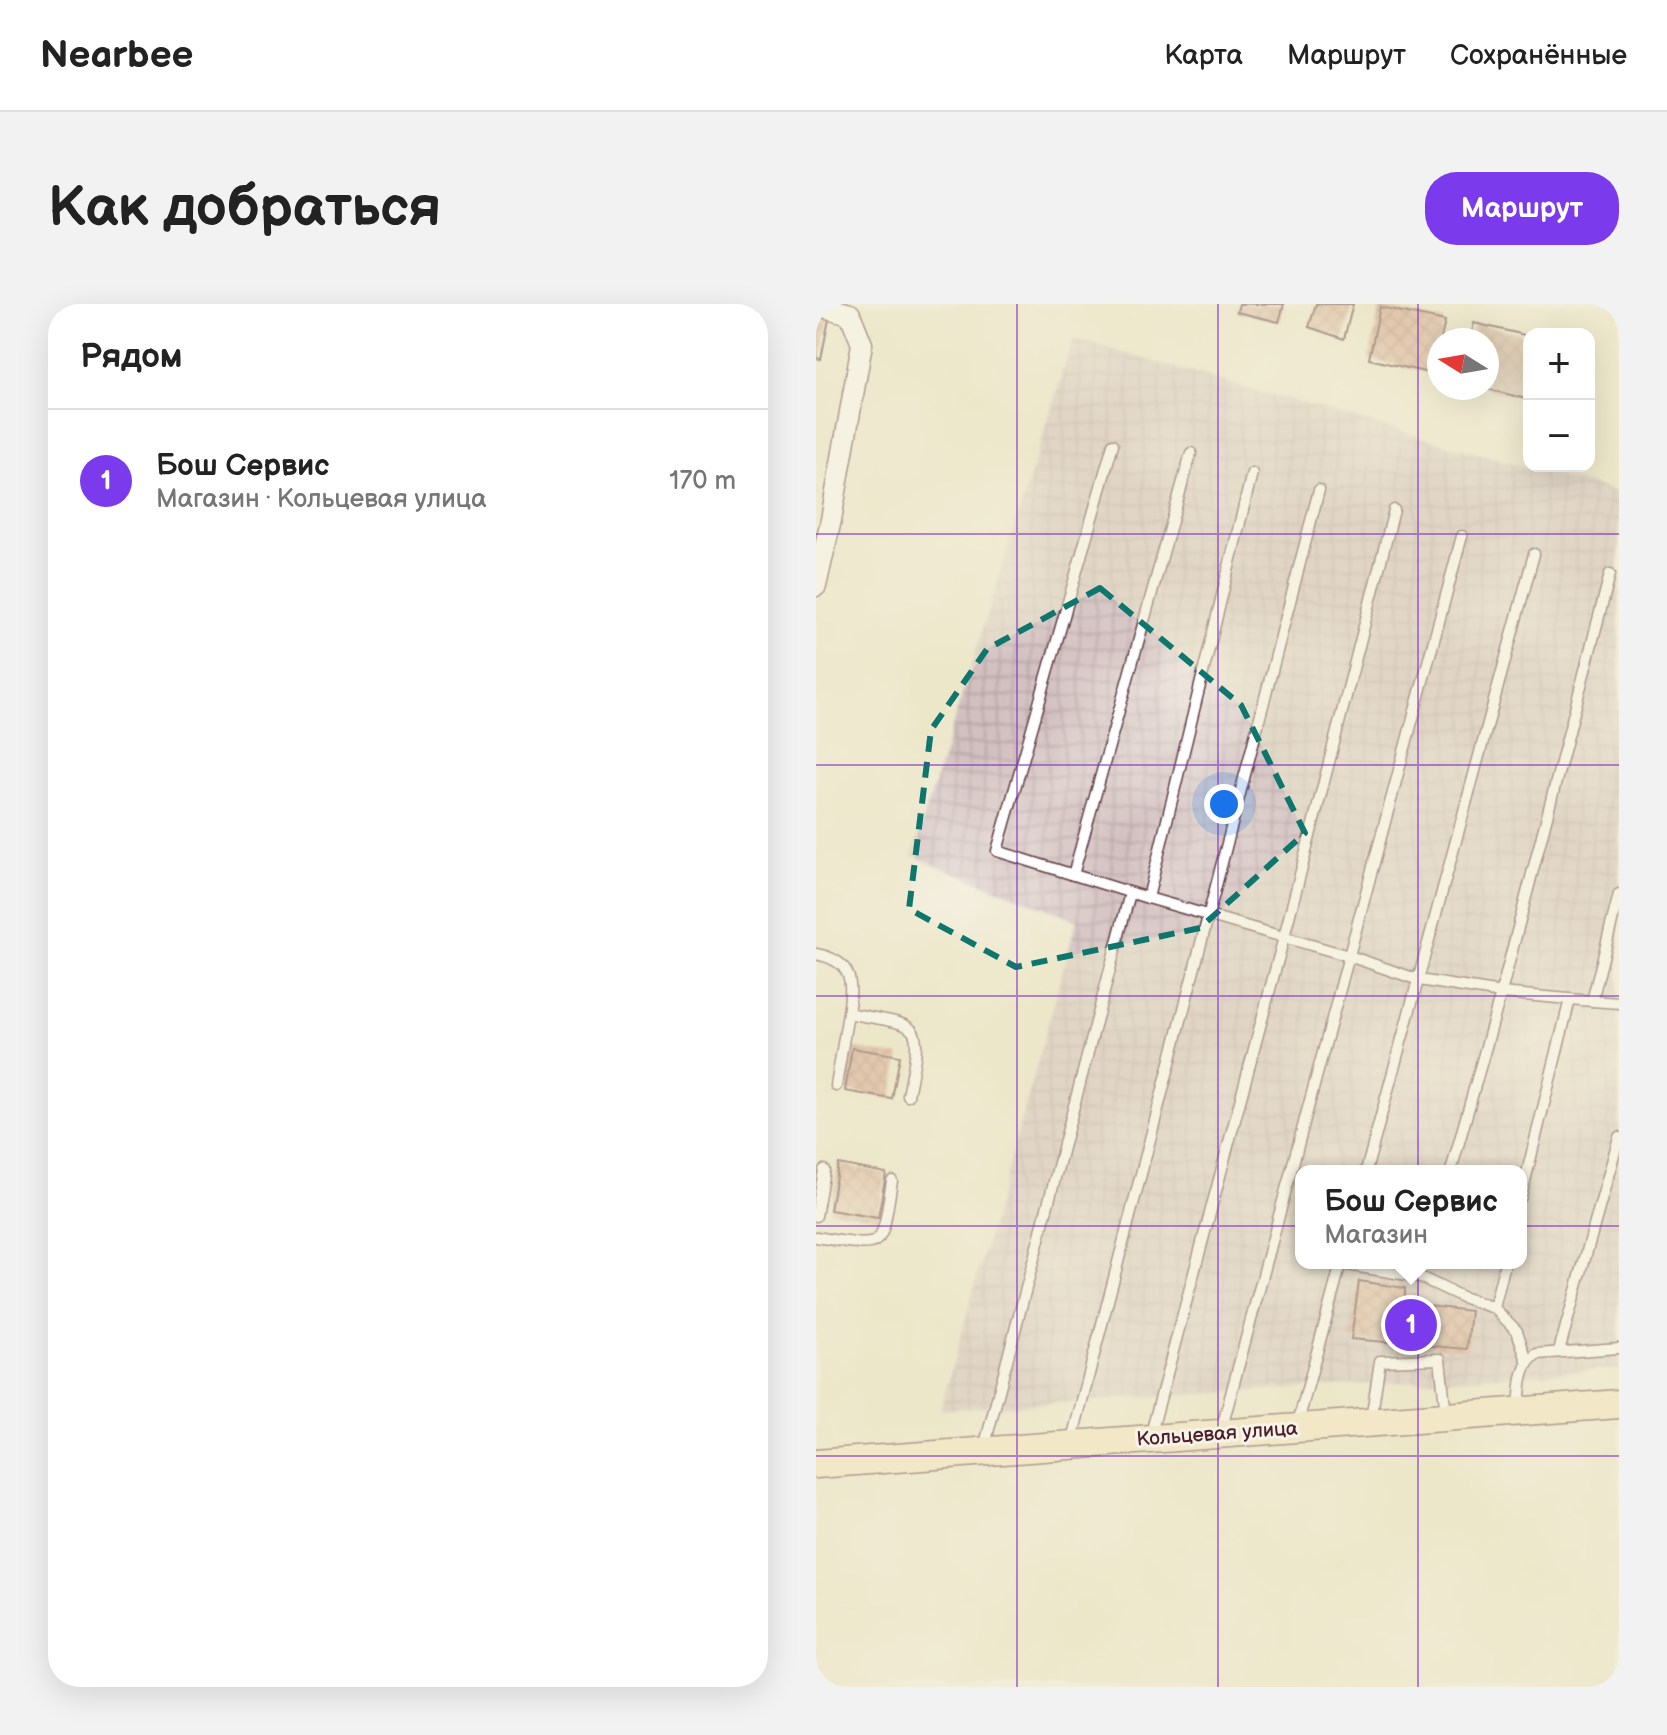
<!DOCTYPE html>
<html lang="ru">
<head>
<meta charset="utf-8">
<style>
  :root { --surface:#fff; --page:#f2f2f2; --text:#222; --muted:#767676; --line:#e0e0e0; --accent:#7c3aed }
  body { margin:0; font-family:"Balsamiq Sans",sans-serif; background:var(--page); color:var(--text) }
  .controls { position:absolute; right:24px; top:24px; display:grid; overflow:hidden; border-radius:16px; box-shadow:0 8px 32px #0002 }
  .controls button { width:72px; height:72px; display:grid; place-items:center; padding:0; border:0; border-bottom:2px solid var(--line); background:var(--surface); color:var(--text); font:40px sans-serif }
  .compass { position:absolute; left:611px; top:24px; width:72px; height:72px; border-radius:50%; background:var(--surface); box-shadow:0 8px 32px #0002; rotate:281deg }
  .you { position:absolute; left:408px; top:500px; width:28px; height:28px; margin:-20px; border:6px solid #fff; border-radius:50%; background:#1a73e8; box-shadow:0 0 0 12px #1a73e833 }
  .badge { display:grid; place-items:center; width:52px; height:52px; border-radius:50%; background:var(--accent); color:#fff; font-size:26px; font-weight:700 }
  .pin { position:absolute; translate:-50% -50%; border:4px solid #fff; box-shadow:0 2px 8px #0006 }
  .popup { position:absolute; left:479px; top:861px; width:232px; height:104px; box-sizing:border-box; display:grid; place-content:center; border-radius:16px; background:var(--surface); filter:drop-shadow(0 2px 6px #0005); font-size:26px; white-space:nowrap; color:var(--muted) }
  .popup b { font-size:30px; color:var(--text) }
  .popup::after { content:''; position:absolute; left:50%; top:100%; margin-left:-16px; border:16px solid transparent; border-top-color:var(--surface) }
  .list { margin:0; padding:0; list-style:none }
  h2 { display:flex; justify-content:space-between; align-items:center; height:104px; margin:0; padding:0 32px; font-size:34px }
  h2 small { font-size:26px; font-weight:400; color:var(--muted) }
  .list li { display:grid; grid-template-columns:52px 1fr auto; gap:24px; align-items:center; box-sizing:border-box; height:144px; padding:0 32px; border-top:2px solid var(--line) }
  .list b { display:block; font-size:30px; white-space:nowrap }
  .list p { margin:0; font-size:26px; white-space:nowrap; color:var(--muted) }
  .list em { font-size:26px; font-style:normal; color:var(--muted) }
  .map { position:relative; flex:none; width:803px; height:1383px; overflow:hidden; border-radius:32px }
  header { display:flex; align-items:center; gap:48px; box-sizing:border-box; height:112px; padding:0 40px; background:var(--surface); border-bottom:2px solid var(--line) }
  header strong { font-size:38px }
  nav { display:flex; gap:44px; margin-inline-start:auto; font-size:28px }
  .intro { display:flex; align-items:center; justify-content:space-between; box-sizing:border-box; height:192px; padding:0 48px }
  h1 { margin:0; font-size:56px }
  .button { padding:20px 36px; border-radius:32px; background:var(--accent); color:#fff; font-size:28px; font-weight:700 }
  main { display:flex; gap:48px; padding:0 48px }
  aside { flex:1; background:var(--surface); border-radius:32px; box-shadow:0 8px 32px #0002 }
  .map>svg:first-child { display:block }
</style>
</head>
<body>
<header>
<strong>Nearbee</strong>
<nav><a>Карта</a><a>Маршрут</a><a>Сохранённые</a></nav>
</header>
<div class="intro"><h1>Как добраться</h1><a class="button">Маршрут</a></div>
<main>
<aside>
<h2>Рядом<small></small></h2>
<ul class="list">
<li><span class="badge">1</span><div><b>Бош Сервис</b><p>Магазин · Кольцевая улица</p></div><em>170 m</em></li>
</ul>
</aside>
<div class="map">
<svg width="803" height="1383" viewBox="0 0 803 1383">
  <defs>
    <pattern id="industrial-grid" width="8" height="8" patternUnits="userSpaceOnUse" patternTransform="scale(2)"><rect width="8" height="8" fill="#d2bfc0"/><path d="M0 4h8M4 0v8" fill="none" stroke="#b6a4a5"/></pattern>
    <pattern id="building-cross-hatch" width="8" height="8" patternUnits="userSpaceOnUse" patternTransform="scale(2)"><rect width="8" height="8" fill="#d6a289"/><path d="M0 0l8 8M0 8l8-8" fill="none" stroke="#b08370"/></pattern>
  </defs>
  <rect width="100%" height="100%" fill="#f7f3e8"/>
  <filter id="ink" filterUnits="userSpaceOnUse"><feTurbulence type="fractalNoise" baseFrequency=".0125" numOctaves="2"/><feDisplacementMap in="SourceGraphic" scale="16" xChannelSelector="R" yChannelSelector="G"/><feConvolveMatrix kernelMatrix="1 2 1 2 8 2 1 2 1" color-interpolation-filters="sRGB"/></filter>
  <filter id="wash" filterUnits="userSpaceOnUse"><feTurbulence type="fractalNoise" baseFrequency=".006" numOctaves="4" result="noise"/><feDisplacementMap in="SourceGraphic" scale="32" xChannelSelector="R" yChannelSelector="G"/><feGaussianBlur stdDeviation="1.8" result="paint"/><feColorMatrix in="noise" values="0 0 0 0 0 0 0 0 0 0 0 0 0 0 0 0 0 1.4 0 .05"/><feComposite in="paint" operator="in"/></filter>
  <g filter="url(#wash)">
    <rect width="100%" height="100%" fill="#ede7cb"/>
    <path fill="url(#industrial-grid)" fill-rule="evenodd" d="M 257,35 L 803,189 L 803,1065 L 124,1106 L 261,616 L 96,552 ZM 485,867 L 705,867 L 705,959 L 485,959 Z"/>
    <g id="blocks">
      <g fill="url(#building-cross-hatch)">
        <polygon points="423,0 468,0 463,18 421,8"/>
        <polygon points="500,0 537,0 528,35 493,23"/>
        <polygon points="564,3 629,17 617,70 553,55"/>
        <polygon points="0,13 13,15 5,55 0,54"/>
        <polygon points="658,19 713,32 713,80 710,95 671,85 671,36 654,36"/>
        <polygon points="36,744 84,752 76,795 29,787"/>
        <polygon points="22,860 70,869 62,914 14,906"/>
        <polygon points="543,977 589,984 589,999 655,1007 651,1045 535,1035"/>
      </g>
    </g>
  </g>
  <g filter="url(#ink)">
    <use href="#blocks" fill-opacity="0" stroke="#623d43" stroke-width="2"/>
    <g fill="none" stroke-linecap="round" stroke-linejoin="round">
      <g stroke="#623d43" stroke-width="13">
        <g id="lane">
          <polyline points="297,140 181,547 332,594 436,169"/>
          <polyline points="257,571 375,149"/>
          <polyline points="332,594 533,652 603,676 685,689 776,697 803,590"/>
          <path d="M 0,650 C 37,657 37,677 32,709 C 108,724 107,713 92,792"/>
          <polyline points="776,697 803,699"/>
          <polyline points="20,782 32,709"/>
          <polyline points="550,867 718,250"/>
          <polyline points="635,867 685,689 794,270"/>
          <polyline points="705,893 754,695"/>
          <polyline points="0,912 8,866"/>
          <path d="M 0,933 C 72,945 64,948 76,877"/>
          <polyline points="525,960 604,973 646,993 678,1004 701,1027 711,1057"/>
          <polyline points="678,1004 689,959"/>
          <polyline points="743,1047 803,833"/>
          <path d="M 703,1104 C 705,1084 703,1062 721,1050 L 803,1044"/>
          <polyline points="555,1116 564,1057 624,1055 630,1111"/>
          <polyline points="481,1122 525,959"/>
          <polyline points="405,1127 646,232"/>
          <polyline points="334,1133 468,633 578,206"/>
          <polyline points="255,1139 503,186"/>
          <polyline points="168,1144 314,589"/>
        </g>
      </g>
      <g stroke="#623d43" stroke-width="23">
        <polyline id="street" points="0,1 34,10 46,40 15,216 0,282"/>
      </g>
      <g stroke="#623d43" stroke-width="31">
        <polyline id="secondary" points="0,1160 803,1100"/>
      </g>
      <use href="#lane" stroke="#fff" stroke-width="10"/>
      <use href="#street" stroke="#fff" stroke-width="20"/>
      <use href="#secondary" stroke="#f8e7c3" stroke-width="28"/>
    </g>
  </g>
  <path d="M0 0H803V1383H0ZM 284,284 L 425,401 L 489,529 L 384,624 L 200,663 L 93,605 L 115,426 L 171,345 Z" fill="#ede7cb" fill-opacity=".55" fill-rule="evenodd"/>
  <path fill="none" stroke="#0f766e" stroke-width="6" stroke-dasharray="16 10" stroke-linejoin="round" d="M 284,284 L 425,401 L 489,529 L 384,624 L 200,663 L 93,605 L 115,426 L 171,345 Z"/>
  <path fill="none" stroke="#7b2cbf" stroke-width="2" stroke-opacity="0.55" d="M 201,0 L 201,1383M 402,0 L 402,1383M 602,0 L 602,1383M 0,230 L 803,230M 0,461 L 803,461M 0,692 L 803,692M 0,922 L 803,922M 0,1152 L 803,1152"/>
  <g text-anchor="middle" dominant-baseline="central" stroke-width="6" stroke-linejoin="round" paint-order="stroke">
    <g font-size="20" fill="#4a1f2b" stroke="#f7f3e8">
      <text transform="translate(401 1130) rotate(-4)">Кольцевая улица</text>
    </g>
  </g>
</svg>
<div class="controls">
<button>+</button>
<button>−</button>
</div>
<svg class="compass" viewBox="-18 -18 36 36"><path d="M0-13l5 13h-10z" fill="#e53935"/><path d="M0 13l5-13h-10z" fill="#767676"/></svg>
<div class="you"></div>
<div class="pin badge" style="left:595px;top:1021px">1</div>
<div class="popup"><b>Бош Сервис</b>Магазин</div>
</div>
</main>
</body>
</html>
